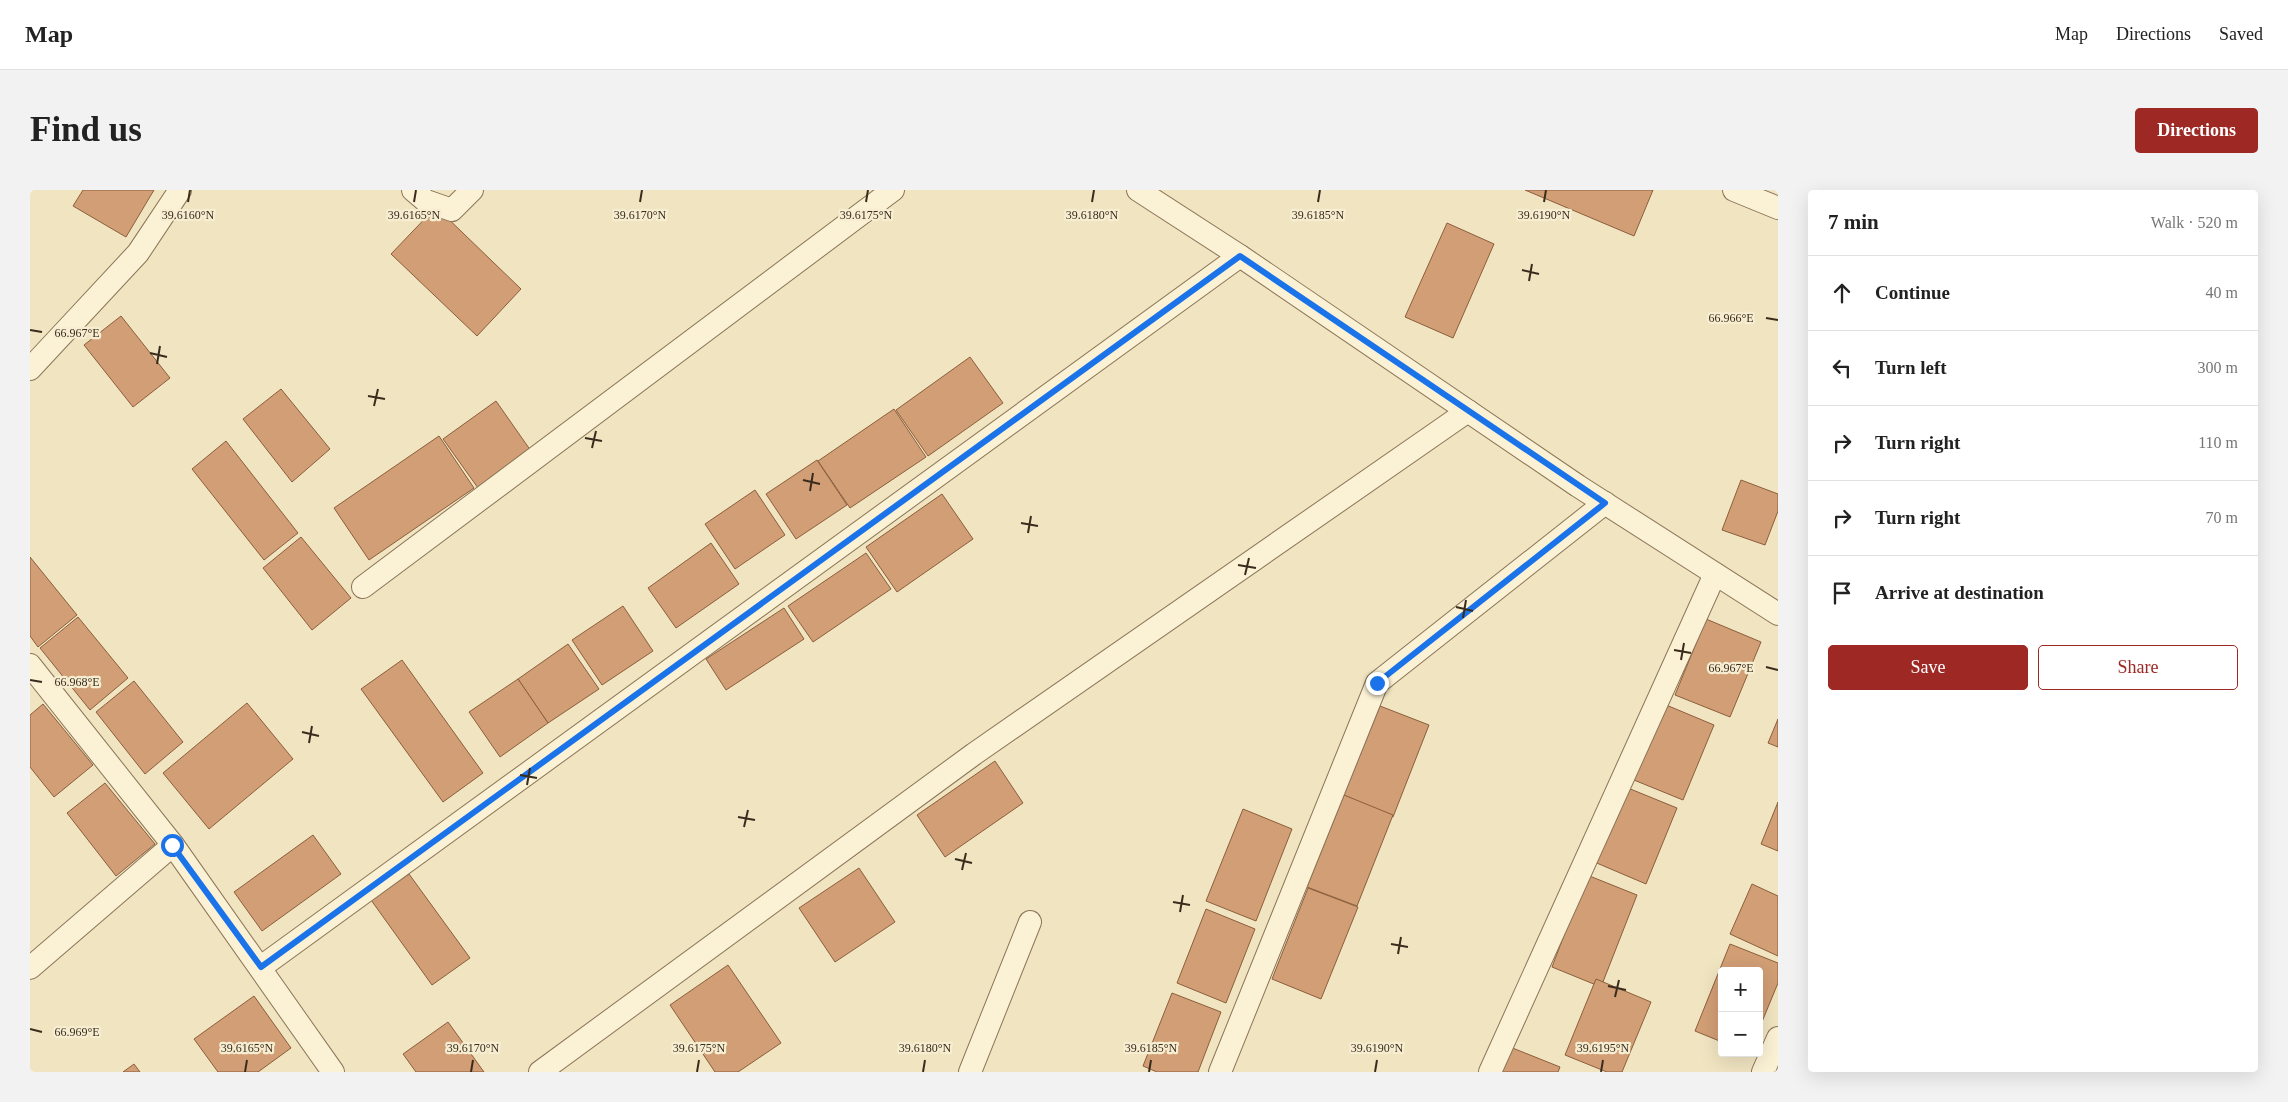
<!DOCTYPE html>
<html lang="en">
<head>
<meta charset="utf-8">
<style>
  :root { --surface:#fff; --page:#f2f2f2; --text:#222; --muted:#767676; --line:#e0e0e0; --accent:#9d2824 }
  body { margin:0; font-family:Georgia,serif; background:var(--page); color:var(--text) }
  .controls { position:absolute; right:15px; bottom:15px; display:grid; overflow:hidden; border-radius:5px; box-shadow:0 5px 20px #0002 }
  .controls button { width:45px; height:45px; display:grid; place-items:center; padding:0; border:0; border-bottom:1px solid var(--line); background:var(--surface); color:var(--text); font:25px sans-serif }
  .stop { position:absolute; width:15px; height:15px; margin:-11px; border:4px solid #1a73e8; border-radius:50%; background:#fff }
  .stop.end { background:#1a73e8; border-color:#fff; box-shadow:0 1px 5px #0008 }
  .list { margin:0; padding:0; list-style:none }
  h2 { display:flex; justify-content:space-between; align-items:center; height:65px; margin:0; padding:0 20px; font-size:21px }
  h2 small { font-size:16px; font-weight:400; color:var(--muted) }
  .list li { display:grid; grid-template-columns:32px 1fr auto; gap:15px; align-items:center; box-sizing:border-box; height:75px; padding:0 20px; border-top:1px solid var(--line) }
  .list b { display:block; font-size:19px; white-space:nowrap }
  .list em { font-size:16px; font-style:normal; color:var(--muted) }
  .actions { display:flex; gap:10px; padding:15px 20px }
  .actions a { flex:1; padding:11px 0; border:1px solid var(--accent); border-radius:5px; text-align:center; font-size:18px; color:var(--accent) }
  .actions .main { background:var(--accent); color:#fff }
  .icon { flex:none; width:28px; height:28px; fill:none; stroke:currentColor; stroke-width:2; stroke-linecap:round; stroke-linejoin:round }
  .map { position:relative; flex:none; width:1748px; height:882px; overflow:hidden; border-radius:5px }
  header { display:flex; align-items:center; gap:30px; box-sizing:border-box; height:70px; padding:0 25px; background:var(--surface); border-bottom:1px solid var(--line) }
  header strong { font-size:24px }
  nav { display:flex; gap:28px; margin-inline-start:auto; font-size:18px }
  .intro { display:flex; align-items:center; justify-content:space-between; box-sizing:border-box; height:120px; padding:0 30px }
  h1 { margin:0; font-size:35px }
  .button { padding:12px 22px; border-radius:5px; background:var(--accent); color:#fff; font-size:18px; font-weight:700 }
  main { display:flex; gap:30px; padding:0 30px }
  aside { flex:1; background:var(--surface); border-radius:5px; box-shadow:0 5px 20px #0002 }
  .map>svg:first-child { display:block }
</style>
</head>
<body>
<header>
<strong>Map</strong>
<nav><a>Map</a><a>Directions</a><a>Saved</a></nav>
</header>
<div class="intro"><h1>Find us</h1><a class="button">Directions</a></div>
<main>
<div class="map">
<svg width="1748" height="882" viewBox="0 0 1748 882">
  <rect width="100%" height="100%" fill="#f0e4c1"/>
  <g fill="#d19e75" stroke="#8c5e3c">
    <polygon points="53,0 124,0 96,47 43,16"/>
    <polygon points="1495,0 1623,0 1604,46"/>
    <polygon points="406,17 491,99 447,146 361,64"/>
    <polygon points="1417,33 1464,54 1423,148 1375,127"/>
    <polygon points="91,126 140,188 103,217 54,155"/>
    <polygon points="940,167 973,213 898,266 866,220"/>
    <polygon points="251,199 300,259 262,292 213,229"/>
    <polygon points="466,211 501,261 448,298 413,249"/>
    <polygon points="864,219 896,267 820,318 788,271"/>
    <polygon points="409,246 444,298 339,370 304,318"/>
    <polygon points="196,251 268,343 234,370 162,279"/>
    <polygon points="787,270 817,315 766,349 736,304"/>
    <polygon points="1711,290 1748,304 1748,321 1735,355 1692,340"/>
    <polygon points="725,300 755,345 705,379 675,334"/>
    <polygon points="912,304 943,349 867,402 836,357"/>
    <polygon points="271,347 321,408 282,440 233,378"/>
    <polygon points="681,353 709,394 646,438 618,398"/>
    <polygon points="836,363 861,399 783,452 758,416"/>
    <polygon points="0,367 47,425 8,457 0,446"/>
    <polygon points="593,416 623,461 572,495 542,450"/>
    <polygon points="754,418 774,449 696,500 676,469"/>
    <polygon points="48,427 98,488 60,520 10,458"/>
    <polygon points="1676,429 1731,452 1700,527 1645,505"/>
    <polygon points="538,454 569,499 518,533 488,489"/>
    <polygon points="372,470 453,583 413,612 331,499"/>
    <polygon points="488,489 518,533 470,567 439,522"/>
    <polygon points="104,491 153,552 115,584 66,522"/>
    <polygon points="1629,512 1684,535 1653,610 1599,588"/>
    <polygon points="217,513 263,569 179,639 133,583"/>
    <polygon points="13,514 63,575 24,607 0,577 0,525"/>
    <polygon points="1350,516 1399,535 1363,627 1313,607"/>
    <polygon points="1748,529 1748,557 1738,553"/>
    <polygon points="965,571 993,613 915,667 887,625"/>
    <polygon points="75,593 125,654 86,686 37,623"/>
    <polygon points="1593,596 1647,618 1616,694 1562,671"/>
    <polygon points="1314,605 1363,625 1327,716 1277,697"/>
    <polygon points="1748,612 1748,661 1731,654"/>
    <polygon points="1213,619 1262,639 1226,731 1176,711"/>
    <polygon points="283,645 311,684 232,741 204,702"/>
    <polygon points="829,678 865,732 805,772 769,718"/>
    <polygon points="379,684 440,768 402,795 341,710"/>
    <polygon points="1557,685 1607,705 1571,797 1522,777"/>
    <polygon points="1722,694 1748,706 1748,766 1700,744"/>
    <polygon points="1278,698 1328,717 1291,809 1242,789"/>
    <polygon points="1176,719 1225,739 1196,813 1147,793"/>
    <polygon points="1700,754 1748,773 1748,793 1729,839 1729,781 1692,781 1692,852 1665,841"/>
    <polygon points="698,775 751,853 708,882 685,882 640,815"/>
    <polygon points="1566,789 1621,812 1592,882 1577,882 1535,865"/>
    <polygon points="1142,803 1191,822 1168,882 1127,882 1113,876"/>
    <polygon points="224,806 261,858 228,882 188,882 164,849"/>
    <polygon points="418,832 454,882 386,882 373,864"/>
    <polygon points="1480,857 1530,877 1528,882 1470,882"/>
    <polygon points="104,874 110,882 93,882"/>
  </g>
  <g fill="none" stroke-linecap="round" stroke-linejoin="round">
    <g stroke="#8b7558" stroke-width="24">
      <g id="street">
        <polyline points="383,0 396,11 422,20 442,0"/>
        <polyline points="1108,0 1210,66 1548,296 1748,424"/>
        <polyline points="1704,0 1748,18"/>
        <polyline points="0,179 108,63 150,0"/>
        <polyline points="333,397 863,0"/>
        <polyline points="0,475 143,655 303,882"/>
        <polyline points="231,777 1210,66"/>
        <polyline points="0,778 143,655"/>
        <polyline points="510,882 944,564 1438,221"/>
        <polyline points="940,882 1000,732"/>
        <polyline points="1190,882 1347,493 1575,313"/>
        <polyline points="1460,882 1685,384"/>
        <polyline points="1733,882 1748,848"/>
      </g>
    </g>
    <use href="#street" stroke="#fbf1d5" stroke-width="22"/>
  </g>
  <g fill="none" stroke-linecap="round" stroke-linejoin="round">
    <polyline stroke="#1a73e8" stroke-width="6" points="142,655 231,777 1210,66 1575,313 1347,493"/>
  </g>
  <path fill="none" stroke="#3a2c1d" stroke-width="2" d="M 158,12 L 160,0M 384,12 L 386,0M 610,12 L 612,0M 836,12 L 838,0M 1062,12 L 1064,0M 1288,12 L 1290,0M 1514,12 L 1516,0M 1492,80 L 1509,84M 1499,91 L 1502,74M 1736,128 L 1748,130M 0,140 L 12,142M 120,163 L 137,167M 127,174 L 130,156M 338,206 L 355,209M 344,216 L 348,199M 555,248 L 572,251M 562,258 L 566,241M 773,290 L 790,294M 780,301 L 783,283M 991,333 L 1008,336M 998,343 L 1001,326M 1208,375 L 1226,378M 1215,385 L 1219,368M 1426,417 L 1443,421M 1433,428 L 1436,410M 1644,460 L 1661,463M 1651,470 L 1654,453M 1736,477 L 1748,480M 0,490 L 12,492M 272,542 L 289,546M 279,553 L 282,536M 490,585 L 507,588M 497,595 L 500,578M 708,627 L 725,630M 714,637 L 718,620M 925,669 L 942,673M 932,680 L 936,663M 1143,712 L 1160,715M 1150,722 L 1153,705M 1361,754 L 1378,757M 1368,764 L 1371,747M 1578,796 L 1596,800M 1585,807 L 1589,790M 0,839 L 12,842M 215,882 L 217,870M 441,882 L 443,870M 667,882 L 669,870M 893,882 L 895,870M 1119,882 L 1121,870M 1345,882 L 1347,870M 1571,882 L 1573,870"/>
  <g font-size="12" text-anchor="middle" fill="#3a2c1d" stroke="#f7eed2" stroke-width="4.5" stroke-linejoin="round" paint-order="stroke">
    <text x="158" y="29">39.6160°N</text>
    <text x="384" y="29">39.6165°N</text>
    <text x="610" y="29">39.6170°N</text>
    <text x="836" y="29">39.6175°N</text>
    <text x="1062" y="29">39.6180°N</text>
    <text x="1288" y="29">39.6185°N</text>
    <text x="1514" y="29">39.6190°N</text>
    <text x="1701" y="132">66.966°E</text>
    <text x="47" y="147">66.967°E</text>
    <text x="1701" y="482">66.967°E</text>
    <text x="47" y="496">66.968°E</text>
    <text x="47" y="846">66.969°E</text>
    <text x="217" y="862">39.6165°N</text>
    <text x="443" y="862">39.6170°N</text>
    <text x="669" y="862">39.6175°N</text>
    <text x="895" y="862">39.6180°N</text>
    <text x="1121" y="862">39.6185°N</text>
    <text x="1347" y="862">39.6190°N</text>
    <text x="1573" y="862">39.6195°N</text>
  </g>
</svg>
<div class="controls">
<button>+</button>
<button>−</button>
</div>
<div class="stop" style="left:142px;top:655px"></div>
<div class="stop end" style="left:1347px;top:493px"></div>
</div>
<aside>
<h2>7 min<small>Walk · 520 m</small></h2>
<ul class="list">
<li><svg class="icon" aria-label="ahead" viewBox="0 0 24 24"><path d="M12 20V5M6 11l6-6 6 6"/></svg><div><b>Continue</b></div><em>40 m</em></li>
<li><svg class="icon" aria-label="left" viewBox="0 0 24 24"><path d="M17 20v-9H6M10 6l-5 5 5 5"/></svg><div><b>Turn left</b></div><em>300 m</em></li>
<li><svg class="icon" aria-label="right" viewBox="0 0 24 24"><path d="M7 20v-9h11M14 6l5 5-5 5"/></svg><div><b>Turn right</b></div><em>110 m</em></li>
<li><svg class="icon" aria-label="right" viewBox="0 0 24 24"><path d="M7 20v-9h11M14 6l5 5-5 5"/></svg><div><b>Turn right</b></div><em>70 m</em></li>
<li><svg class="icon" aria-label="arrive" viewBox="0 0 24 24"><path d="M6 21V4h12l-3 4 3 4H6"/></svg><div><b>Arrive at destination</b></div></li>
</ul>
<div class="actions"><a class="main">Save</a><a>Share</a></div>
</aside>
</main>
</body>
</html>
